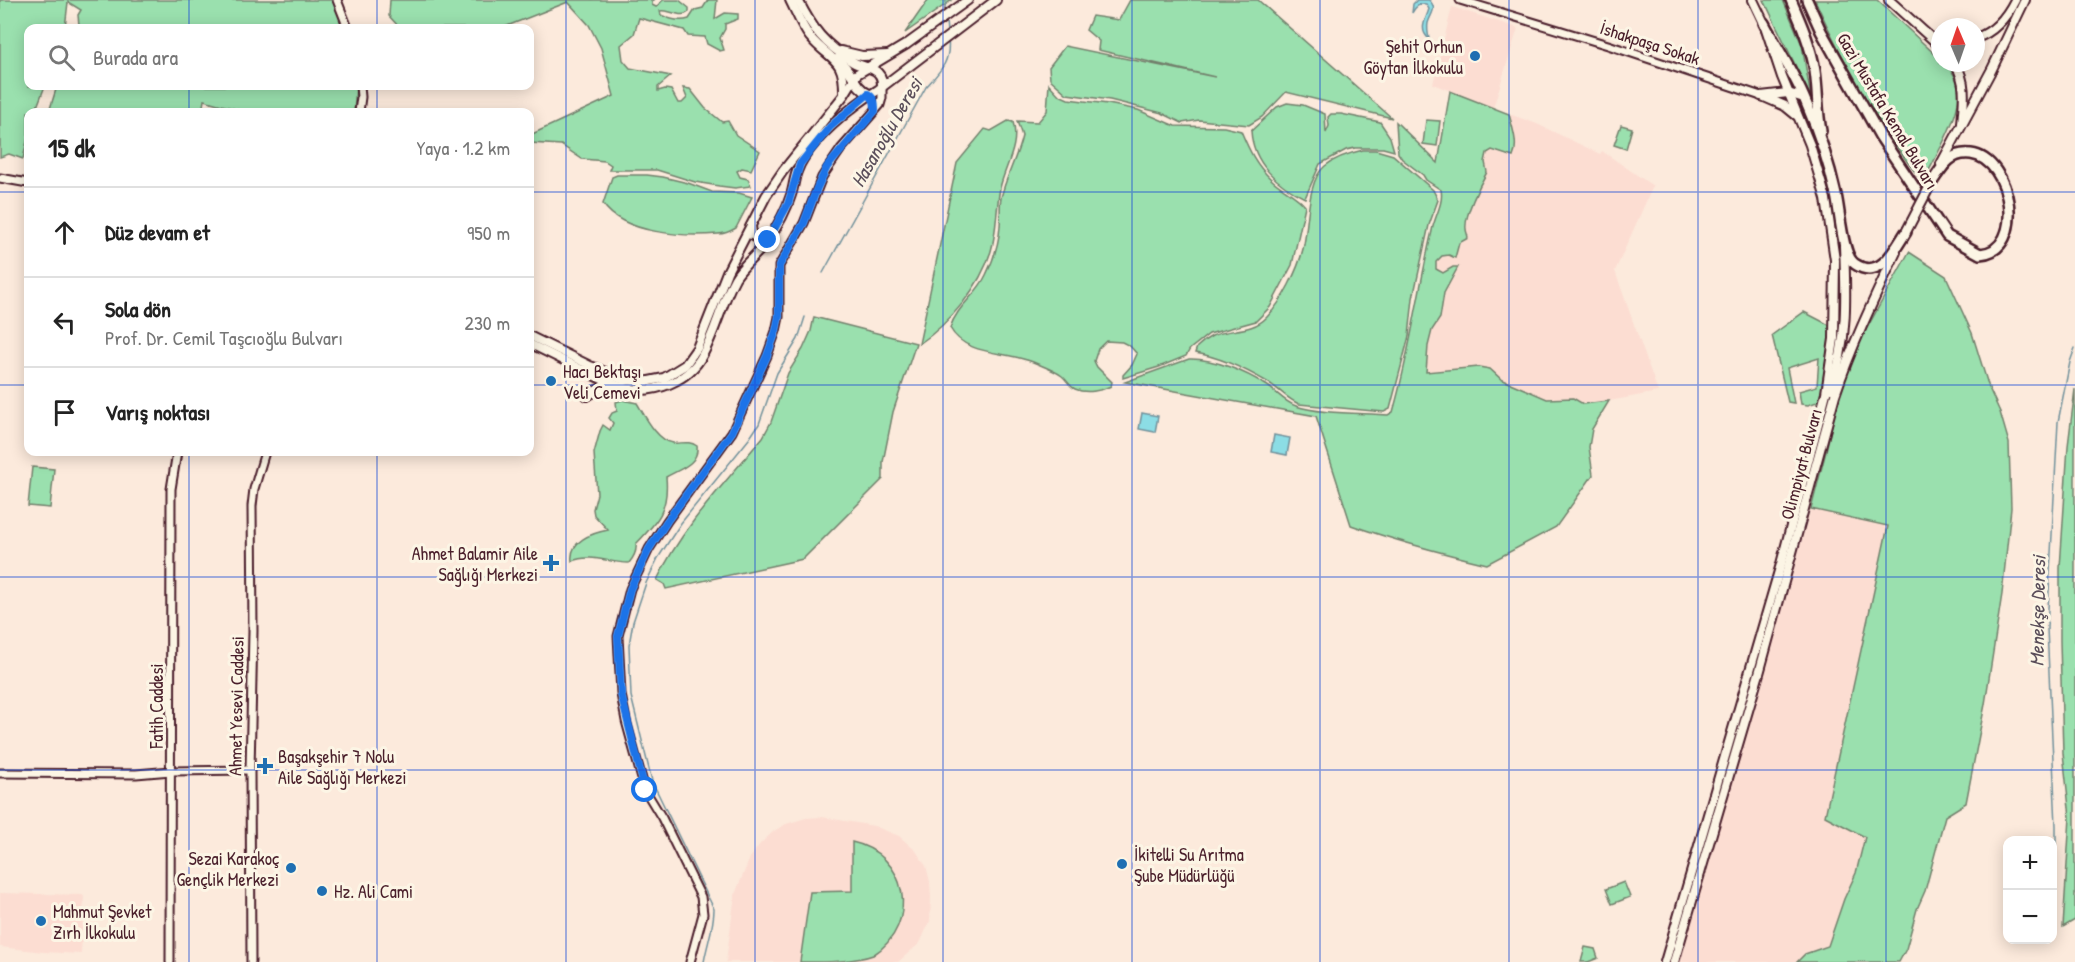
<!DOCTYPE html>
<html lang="tr">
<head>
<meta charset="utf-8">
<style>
  :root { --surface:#fff; --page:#f2f2f2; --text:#222; --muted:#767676; --line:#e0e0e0 }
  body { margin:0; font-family:"Patrick Hand",sans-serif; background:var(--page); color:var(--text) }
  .controls { position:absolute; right:18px; bottom:18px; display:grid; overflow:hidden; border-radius:12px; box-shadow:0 3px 15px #0003 }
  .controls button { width:54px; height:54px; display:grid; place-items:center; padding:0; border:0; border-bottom:2px solid var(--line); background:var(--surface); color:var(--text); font:30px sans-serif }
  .compass { position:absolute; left:1931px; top:18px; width:54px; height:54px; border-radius:50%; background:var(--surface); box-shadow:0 3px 15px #0003; rotate:358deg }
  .stop { position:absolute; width:18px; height:18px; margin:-14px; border:4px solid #1a73e8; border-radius:50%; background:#fff }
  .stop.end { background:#1a73e8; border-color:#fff; box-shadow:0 2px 6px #0008 }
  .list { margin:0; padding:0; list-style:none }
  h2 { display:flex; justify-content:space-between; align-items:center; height:78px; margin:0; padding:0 24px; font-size:26px }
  h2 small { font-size:20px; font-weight:400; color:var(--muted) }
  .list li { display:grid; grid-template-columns:39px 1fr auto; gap:18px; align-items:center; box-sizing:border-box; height:90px; padding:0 24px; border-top:2px solid var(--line) }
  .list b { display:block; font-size:22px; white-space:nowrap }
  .list p { margin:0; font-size:20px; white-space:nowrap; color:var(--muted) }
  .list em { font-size:20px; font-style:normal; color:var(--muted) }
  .icon { flex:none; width:33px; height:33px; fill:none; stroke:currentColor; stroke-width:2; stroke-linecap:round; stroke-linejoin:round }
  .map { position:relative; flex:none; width:2075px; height:962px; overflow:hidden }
  .search { position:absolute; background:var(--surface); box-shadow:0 3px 15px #0003; left:24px; top:24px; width:510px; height:66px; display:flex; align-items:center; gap:15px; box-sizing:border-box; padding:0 21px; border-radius:12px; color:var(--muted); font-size:22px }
  .panel { position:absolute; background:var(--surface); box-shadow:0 3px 15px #0003; left:24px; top:108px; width:510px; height:348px; border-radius:12px }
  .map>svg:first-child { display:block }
</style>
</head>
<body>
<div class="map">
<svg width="2075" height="962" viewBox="0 0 2075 962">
  <rect width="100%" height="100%" fill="#fceadc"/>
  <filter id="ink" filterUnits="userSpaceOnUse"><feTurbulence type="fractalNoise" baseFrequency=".0167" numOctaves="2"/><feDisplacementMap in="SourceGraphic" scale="12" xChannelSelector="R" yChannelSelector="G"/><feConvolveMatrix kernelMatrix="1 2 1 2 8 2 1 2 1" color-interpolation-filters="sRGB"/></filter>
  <g filter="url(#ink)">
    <g fill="#fcddd2">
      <polygon points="1452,7 1518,28 1493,108 1433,84"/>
      <polygon points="1509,114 1537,124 1600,154 1602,151 1653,186 1615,271 1658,392 1609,401 1583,404 1573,398 1547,399 1532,393 1501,379 1490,369 1479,367 1426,372 1428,346 1432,330 1440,318 1444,293 1457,268 1443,273 1436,269 1436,262 1439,257 1449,255 1469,235 1465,230 1471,208 1479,185 1487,172 1485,162 1487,153 1492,150 1506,156 1515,152 1515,142"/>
      <polygon points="1811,509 1888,525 1825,816 1865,837 1856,873 1844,899 1828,946 1805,954 1797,962 1678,962"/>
      <polygon points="822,817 874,826 899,836 916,851 926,866 930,882 931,897 930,921 920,943 898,962 726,962 735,894 750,858 760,844 774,831 786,824 806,818"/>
      <polygon points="0,893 84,895 81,954 44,952 0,947"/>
    </g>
    <g fill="#9ae0ae" stroke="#72806c" stroke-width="1.5">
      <polygon points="0,0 334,0 343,28 77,28 79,25 78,15 81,10 68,2 65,28 28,28 28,86 45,86 35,112 28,112 28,137 23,159 9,154 0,157"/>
      <path d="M 390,0 L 654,0 L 652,2 L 652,5 L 656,7 L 663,0 L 679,0 L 689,8 L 689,12 C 681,19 670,9 660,11 L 661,15 C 669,19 680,22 689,19 L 695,10 L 703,8 L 708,0 L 717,0 L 715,19 L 725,13 L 738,14 L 738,19 L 725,24 L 725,29 L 720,38 L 724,50 L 720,51 L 707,44 L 705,37 L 688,36 L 684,30 L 639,18 L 634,34 L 621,45 L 623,60 L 630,68 L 671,76 L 658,87 L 658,91 L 665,89 L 671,90 L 678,103 L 682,103 L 687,98 L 683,88 L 690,89 L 705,108 L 722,122 L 728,121 L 736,135 L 760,151 L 751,170 L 742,168 L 737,171 L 740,177 L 748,179 L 751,186 L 735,188 L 719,186 L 695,182 L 657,170 L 609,170 L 611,165 L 605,161 L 582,159 L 561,145 L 530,143 L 530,135 L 614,96 L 601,48 L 589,25 L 568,2 L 502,28 L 400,28 L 389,16 Z"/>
      <polygon points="928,0 952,0 905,33"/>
      <polygon points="1130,0 1258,0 1392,118 1286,92 1262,117 1249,125 1199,120 1182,123 1162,113 1110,100 1067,94 1050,79 1049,67 1065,46 1215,77 1098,50 1099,41 1086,30 1092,16 1119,20"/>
      <polygon points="1764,0 1783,0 1802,45 1811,98"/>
      <path d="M 1815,0 L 1877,0 L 1940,59 L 1940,63 L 1945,63 C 1971,88 1954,121 1941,147 C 1935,158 1930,171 1922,181 C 1878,126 1844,64 1815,0 Z"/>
      <path d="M 1049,84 L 1059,95 L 1068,99 L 1108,104 L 1138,110 L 1175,126 L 1224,127 L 1241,131 C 1249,150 1256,165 1271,179 C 1281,189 1297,195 1305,206 L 1292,265 L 1270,307 L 1256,321 L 1209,334 L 1190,349 L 1186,356 L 1159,367 L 1123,378 L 1123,375 L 1132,365 L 1137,354 L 1130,346 L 1122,342 L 1106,341 L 1098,349 L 1094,361 L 1097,367 L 1112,382 L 1111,386 C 1101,391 1086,394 1075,389 C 1070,387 1067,380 1062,376 C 1054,370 1042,366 1033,362 C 1006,351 965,356 950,328 C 957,306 977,295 986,275 C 994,259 999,243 1000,226 C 1001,216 999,207 1001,198 C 1006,176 1017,158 1022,136 L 1017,121 L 1038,122 L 1047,111 Z"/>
      <polygon points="57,86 356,86 354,112 246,112 204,100 202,112 49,112"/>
      <path d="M 1450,91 L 1509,114 C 1512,127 1519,144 1513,157 L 1492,150 L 1487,153 L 1485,162 L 1487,172 C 1480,184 1464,216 1466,229 C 1466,232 1468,235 1468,238 L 1459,243 L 1455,258 L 1449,255 L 1442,256 L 1436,262 L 1436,269 L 1443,273 L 1453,267 L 1458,267 L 1444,293 L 1440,318 L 1432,330 L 1428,346 L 1426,372 L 1479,367 L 1490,369 L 1501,379 L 1547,399 L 1573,398 L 1583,404 L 1609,401 L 1592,429 L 1589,447 L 1593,475 L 1556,527 L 1487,564 C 1441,553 1396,541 1351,525 L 1316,416 L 1125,382 L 1189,359 C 1213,358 1246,372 1266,385 C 1277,392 1284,402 1296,406 C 1318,414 1363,413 1388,415 L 1393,412 C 1410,353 1418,291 1432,231 C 1434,218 1444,203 1441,190 L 1426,180 L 1423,175 L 1402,159 L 1398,153 L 1396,122 L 1438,163 Z"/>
      <path d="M 1287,103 L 1303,105 L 1325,114 L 1326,133 L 1329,126 L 1328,117 L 1331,114 L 1341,114 L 1380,122 L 1390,137 L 1394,151 L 1383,148 L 1355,148 L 1346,150 L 1320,164 L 1305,198 C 1277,185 1253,163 1251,131 L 1277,107 Z"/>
      <polygon points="1426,120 1440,121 1437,146 1423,144"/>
      <path d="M 1008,121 L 1013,122 C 1020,145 1005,166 1000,188 C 996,209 997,231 991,251 C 980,287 950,323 919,344 L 957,163 L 985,129 L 991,131 Z"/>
      <polygon points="1621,125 1632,128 1626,149 1614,145"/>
      <path d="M 1363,150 L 1376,150 L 1393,155 L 1433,190 L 1438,200 L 1429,225 L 1413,298 L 1409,336 L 1390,409 L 1384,412 L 1299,404 C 1287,399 1279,389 1269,383 C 1247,370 1221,357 1195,353 L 1197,347 C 1201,343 1206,339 1212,336 C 1230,328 1252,333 1267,317 C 1282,302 1298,270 1303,249 C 1309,227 1306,181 1325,166 C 1335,158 1350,153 1363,150 Z"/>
      <path d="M 617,175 L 647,175 L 663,177 L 688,183 L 712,192 L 739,193 L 752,197 L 736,228 C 731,231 724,234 718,234 C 685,237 623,234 603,204 L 612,177 Z"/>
      <polygon points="1909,252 1946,276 1972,333 1989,388 2000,412 2009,443 2011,508 2002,594 1985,704 1966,803 1945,816 1925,891 1917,909 1906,949 1899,962 1797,962 1805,954 1828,946 1844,899 1856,873 1865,837 1825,816 1888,526 1811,509 1825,455 1845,368"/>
      <polygon points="1804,312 1831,326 1820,401 1808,405 1801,404 1799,391 1817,386 1819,358 1787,368 1794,403 1788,402 1772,335"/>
      <path d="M 814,317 L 916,343 L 893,412 L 883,462 L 883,479 L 803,559 L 666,589 L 664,584 L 657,580 C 682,527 725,483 763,437 L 771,422 L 788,373 L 803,349 L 811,331 Z"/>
      <polygon points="2075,389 2075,920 2063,927 2070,817 2063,753 2060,641 2060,568 2068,446"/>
      <path d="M 622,400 L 637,403 C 645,416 657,441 673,443 C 682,444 688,440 697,446 C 699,464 680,469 666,477 C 669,510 658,521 636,544 C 637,551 634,557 629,563 C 609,563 591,553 572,561 C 569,541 592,533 608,530 L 594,515 L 593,509 L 597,494 L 594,453 L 600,431 L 603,425 L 610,430 L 613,423 L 609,418 L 612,413 L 617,411 L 616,402 Z"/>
      <polygon points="32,467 54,469 50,508 28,506"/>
      <path d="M 852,842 C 908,854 921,924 873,955 C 854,962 823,962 800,962 L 810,892 L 852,891 Z"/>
      <polygon points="1624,882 1630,897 1612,904 1606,889"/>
      <polygon points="1585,947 1595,949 1598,958 1588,962 1581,962"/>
    </g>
    <g fill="#8cdde5" stroke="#72919b" stroke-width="1.5">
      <path d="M 1417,0 L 1429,0 C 1438,9 1431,13 1428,23 C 1427,28 1428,34 1429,39 C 1418,29 1426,20 1429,9 L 1426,4 C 1419,3 1415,7 1412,13 L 1413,4 Z"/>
      <polygon points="1142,413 1158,416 1155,432 1139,429"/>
      <polygon points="1274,435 1290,438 1287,455 1271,452"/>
    </g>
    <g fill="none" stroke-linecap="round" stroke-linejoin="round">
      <g stroke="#72919b" stroke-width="1.5">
        <polyline points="944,14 946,0"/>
        <polyline points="946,21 947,32"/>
        <path d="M 823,273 L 926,87 C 940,71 951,62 948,39"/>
        <polyline points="2052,875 2056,853 2056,826 2047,628 2058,422 2070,362 2075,348"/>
        <path d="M 704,962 C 707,944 714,927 714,909 L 652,781 L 631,696 L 629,645 L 633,622 L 646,583 L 658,558 L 681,523 L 749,439 L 759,424 L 777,373 L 798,339 L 805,317"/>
      </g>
      <g stroke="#4a1f2b" stroke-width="11">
        <g id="secondary">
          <polyline points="337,0 348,28"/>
          <polyline points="1460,0 1608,45 1761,96"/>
          <polyline points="359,112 361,97 360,86"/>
          <polyline points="0,178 28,183"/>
          <polyline points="530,336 593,367"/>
          <polyline points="530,344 591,374"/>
          <polyline points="0,773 136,774 171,771 250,770"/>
          <polyline points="170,962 171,489 177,452"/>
          <polyline points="251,962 250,770 253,631 252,506 254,489 265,452"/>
          <polyline points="690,962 703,914 701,897 662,818 645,790 626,721 621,694 618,636 630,589 649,549 667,521 732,432 767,356 776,331 779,317 779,266 804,223 822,177 841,149 880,105 882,98 882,86"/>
        </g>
      </g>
      <g stroke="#4a1f2b" stroke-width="12">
        <g id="primary">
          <path d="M 790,0 C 796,12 802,27 810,37 C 830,61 845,56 844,94"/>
          <path d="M 798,0 C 813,30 824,44 853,62 C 861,67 873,67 878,73 C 882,77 882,81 882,86"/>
          <polyline points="1889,0 1940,46"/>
          <path d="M 1976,38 C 1994,32 2007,16 2015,0"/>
          <polyline points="841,51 862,56 888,55"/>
          <path d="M 837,59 C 854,71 853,86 869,94"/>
          <path d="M 1955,63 C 1967,82 1964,102 1962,123"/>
          <polyline points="1761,96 1788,93 1804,98"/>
          <polyline points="1762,96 1785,106 1796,115"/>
          <polyline points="1941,164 1992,69 2025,0"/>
          <polyline points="751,226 752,235 757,238 764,239 770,234"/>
          <polyline points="593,367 624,380 644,382 664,378 685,365 697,348 727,272 766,196 783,171 844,95 857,74 907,44 968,0"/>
          <path d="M 591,374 C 602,379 613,385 625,388 C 654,395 689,381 703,354 C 716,330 722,302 735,278 C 744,263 759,254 768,240 C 777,227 786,211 791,195 C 794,187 794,177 798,169 C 809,141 853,105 878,90 L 996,0"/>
          <path d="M 1831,389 C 1848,344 1846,293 1844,246"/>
          <polyline points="587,396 597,390 620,388"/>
          <polyline points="1665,962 1781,564 1826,393 1834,339 1835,260 1826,199 1810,145 1782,77 1764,23 1753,0"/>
          <path d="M 1674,962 L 1760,670 L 1835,395 C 1852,345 1874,299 1896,252"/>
        </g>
      </g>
      <g stroke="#4a1f2b" stroke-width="14">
        <g id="highway">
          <path d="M 1791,0 C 1801,23 1811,46 1815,71 C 1818,91 1817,111 1821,131"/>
          <path d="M 1807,0 L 1821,31 L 1880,136 L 1947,236 L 1980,254 C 2027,251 2012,159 1971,154 C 1963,153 1955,155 1949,160 C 1942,166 1937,175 1932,182"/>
          <path d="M 1764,23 C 1777,48 1794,73 1805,100 C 1818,130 1829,163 1836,195 C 1840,211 1842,256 1855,264 C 1880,281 1895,249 1906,232"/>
        </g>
      </g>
      <use href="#secondary" stroke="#fcf5e5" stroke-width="7"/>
      <use href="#primary" stroke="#fcf5e5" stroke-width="8"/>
      <use href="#highway" stroke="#fcf5e5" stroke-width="9"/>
      <g stroke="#4a1f2b" stroke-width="12" stroke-linecap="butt">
        <polyline id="primary-bridge" points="1906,232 1932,182"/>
      </g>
      <use href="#primary-bridge" stroke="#fcf5e5" stroke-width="8"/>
    </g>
  </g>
  <g fill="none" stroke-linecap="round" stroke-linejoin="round" filter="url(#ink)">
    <path stroke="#1a73e8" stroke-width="8" d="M 645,790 L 621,694 L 618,636 L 630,589 L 649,549 L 667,521 L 732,432 L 767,356 L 776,331 L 779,316 L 779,266 L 804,223 L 817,188 L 827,167 L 875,111 C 875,103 875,99 868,94 L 830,127 L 800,164 L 788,204 L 768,240"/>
  </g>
  <path fill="none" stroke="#1d4ed8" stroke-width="1.5" stroke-opacity="0.55" d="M 189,0 L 189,28M 377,0 L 377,28M 566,0 L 566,962M 755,0 L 755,962M 943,0 L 943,962M 1132,0 L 1132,962M 1320,0 L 1320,962M 1509,0 L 1509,962M 1698,0 L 1698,962M 1886,0 L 1886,962M 189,86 L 189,112M 377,86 L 377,112M 0,192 L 28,192M 530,192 L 2075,192M 0,385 L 28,385M 530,385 L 2075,385M 189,452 L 189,962M 377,452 L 377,962M 0,577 L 2075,577M 0,770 L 2075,770"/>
  <g fill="#1f6fb2" stroke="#fcf5e5" stroke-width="2">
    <circle cx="1475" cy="56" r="6"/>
    <circle cx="551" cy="381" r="6"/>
    <path d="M548 554h6v6h6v6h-6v6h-6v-6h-6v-6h6z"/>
    <path d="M262 757h6v6h6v6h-6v6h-6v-6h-6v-6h6z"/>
    <circle cx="1122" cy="864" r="6"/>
    <circle cx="291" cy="868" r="6"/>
    <circle cx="322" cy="891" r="6"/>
    <circle cx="41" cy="921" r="6"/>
  </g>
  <g text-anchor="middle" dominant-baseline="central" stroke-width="6" stroke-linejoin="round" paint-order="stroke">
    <g font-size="18" fill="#4a1f2b" stroke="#fcf5e5">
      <text transform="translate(1650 43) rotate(18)">İshakpaşa Sokak</text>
      <text transform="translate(1888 111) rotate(59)">Gazi Mustafa Kemal Bulvarı</text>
      <text transform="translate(1801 464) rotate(-75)">Olimpiyat Bulvarı</text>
      <text transform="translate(156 706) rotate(-90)">Fatih Caddesi</text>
      <text transform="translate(236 706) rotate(-89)">Ahmet Yesevi Caddesi</text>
    </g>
    <g font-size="18" fill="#4a1f2b" stroke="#fcf5e5" text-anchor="start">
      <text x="1463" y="46" text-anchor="end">Şehit Orhun<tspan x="1463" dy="21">Göytan İlkokulu</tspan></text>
      <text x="563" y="371">Hacı Bektaşı<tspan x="563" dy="21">Veli Cemevi</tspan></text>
      <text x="538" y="553" text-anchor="end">Ahmet Balamir Aile<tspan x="538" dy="21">Sağlığı Merkezi</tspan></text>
      <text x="278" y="756">Başakşehir 7 Nolu<tspan x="278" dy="21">Aile Sağlığı Merkezi</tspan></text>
      <text x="1134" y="854">İkitelli Su Arıtma<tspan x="1134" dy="21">Şube Müdürlüğü</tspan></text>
      <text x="279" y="858" text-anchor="end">Sezai Karakoç<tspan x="279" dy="21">Gençlik Merkezi</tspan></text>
      <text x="334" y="891">Hz. Ali Cami</text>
      <text x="53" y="911">Mahmut Şevket<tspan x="53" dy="21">Zırh İlkokulu</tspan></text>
    </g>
    <g font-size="20" font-style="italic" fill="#5a4e5a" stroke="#fcf5e5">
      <text transform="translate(886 132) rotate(-60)">Hasanoğlu Deresi</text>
      <text transform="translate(2037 611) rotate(-89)">Menekşe Deresi</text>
    </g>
  </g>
</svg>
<div class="controls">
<button>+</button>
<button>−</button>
</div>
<svg class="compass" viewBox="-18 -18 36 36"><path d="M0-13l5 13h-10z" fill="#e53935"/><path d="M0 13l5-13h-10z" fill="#767676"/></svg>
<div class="stop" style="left:645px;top:790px"></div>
<div class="stop end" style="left:768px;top:240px"></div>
<div class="search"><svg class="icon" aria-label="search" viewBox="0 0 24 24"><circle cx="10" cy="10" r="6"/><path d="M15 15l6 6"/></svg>Burada ara</div>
<section class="panel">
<h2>15 dk<small>Yaya · 1.2 km</small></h2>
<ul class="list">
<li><svg class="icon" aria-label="ahead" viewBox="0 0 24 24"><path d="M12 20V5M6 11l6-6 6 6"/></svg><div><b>Düz devam et</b></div><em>950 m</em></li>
<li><svg class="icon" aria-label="left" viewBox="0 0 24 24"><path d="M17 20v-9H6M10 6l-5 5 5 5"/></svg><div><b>Sola dön</b><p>Prof. Dr. Cemil Taşcıoğlu Bulvarı</p></div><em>230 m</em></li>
<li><svg class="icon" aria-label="arrive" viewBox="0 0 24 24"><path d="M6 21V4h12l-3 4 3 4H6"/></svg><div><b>Varış noktası</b></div></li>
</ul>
</section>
</div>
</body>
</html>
